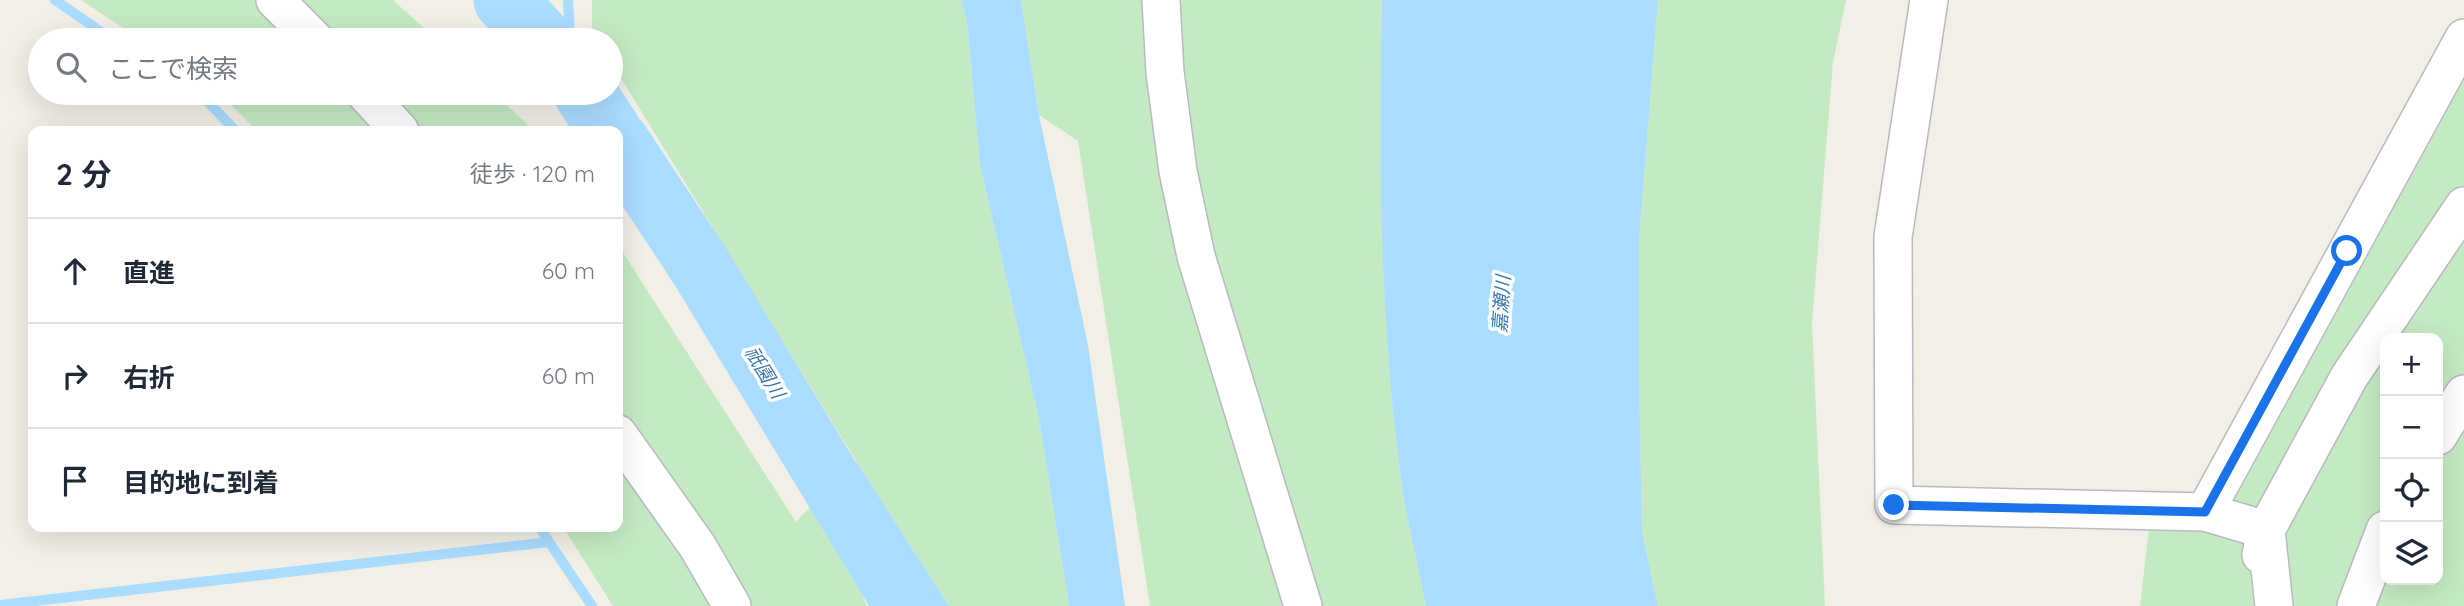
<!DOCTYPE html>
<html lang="ja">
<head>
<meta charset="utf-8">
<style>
  :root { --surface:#fff; --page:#f2f2f3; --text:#1f2937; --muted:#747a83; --line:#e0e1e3 }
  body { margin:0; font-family:Quicksand,"Noto Sans JP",sans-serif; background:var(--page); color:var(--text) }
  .controls { position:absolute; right:21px; bottom:21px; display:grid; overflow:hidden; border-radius:14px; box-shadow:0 7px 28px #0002 }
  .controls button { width:63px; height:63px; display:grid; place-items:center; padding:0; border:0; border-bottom:2px solid var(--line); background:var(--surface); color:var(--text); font:35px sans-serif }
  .stop { position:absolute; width:21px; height:21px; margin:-16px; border:5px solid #1a73e8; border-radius:50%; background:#fff }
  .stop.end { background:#1a73e8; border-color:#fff; box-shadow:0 2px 7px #0008 }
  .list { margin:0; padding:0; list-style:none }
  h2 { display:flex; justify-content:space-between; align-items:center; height:91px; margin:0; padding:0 28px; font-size:30px }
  h2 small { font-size:23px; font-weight:400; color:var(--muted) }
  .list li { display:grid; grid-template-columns:46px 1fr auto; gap:21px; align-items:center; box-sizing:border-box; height:105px; padding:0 28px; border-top:2px solid var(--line) }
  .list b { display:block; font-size:26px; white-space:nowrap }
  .list em { font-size:23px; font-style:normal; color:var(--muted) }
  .icon { flex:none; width:38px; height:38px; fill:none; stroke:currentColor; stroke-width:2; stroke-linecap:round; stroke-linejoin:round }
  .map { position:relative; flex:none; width:2464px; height:606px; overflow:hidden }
  .search { position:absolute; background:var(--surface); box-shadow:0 7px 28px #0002; left:28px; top:28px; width:595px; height:77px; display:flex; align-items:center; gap:18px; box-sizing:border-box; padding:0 24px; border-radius:38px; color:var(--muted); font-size:26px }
  .panel { position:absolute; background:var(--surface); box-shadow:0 7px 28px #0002; left:28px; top:126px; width:595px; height:406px; border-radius:14px }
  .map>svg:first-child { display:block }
</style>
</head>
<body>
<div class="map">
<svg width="2464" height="606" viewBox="0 0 2464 606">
  <rect width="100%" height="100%" fill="#f2efe7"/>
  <g fill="#c4eac3" fill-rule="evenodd">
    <polygon points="81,0 393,0 437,40 141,40"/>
    <polygon points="592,0 961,0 967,21 980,165 1039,419 1069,606 949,606 856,461 611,62 611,40 597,40 592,31"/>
    <path d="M 1021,0 L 1382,0 C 1379,162 1380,326 1402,487 C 1408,527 1418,566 1426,606 L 1150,606 L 1078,141 L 1039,115 Z"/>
    <polygon points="1658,0 1846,0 1833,62 1812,323 1825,606 1658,606 1642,531 1639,371 1639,241"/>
    <path d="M 2464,80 L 2464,606 L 2140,606 L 2150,519 L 2223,521 ZM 2385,338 L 2438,338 L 2438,580 L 2385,580 Z"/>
    <polygon points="219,93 493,93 535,131 257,131"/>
    <polygon points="618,245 796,522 821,495 867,606 613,606 563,527 618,527"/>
  </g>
  <g fill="#aadcff">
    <polygon points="961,0 1021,0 1039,115 1088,345 1125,606 1069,606 1039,419 980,165 967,21"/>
    <path d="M 1382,0 L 1658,0 L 1639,241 L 1639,371 L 1642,531 L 1658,606 L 1426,606 C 1418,566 1408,527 1402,487 C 1380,326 1378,162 1382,0 Z"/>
    <polygon points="856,461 949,606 870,606 821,495"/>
  </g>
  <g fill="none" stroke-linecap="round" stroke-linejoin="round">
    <g stroke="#aadcff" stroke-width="10">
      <polyline points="55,0 113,40"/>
      <polyline points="568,0 570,40"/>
      <polyline points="196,93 204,98 236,131"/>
      <polyline points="539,527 592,606"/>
      <polyline points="0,605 549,542"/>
    </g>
    <g stroke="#aadcff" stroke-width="63">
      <polyline points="505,0 542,40"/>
      <polyline points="585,93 610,131"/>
      <polyline points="618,142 700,266 906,606"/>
    </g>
    <g stroke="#b7babf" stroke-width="40">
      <g id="minor">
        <polyline points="275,0 315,40"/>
        <polyline points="1161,0 1165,72 1178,171 1196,256 1303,606"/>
        <polyline points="1929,0 1893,237 1894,505 2205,512 2266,530 2274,606"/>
        <polyline points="365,93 400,131"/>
        <polyline points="618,434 698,547 732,606"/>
        <polyline points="2438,436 2464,394"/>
        <polyline points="2205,512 2464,38"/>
        <polyline points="2261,555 2266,530 2349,377 2464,206"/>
        <polyline points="2356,606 2385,530"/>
      </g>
    </g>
    <use href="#minor" stroke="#fff" stroke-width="37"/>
  </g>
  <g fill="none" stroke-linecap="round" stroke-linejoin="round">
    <polyline stroke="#1a73e8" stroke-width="9" points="1894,505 2205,512 2347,251"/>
  </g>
  <g text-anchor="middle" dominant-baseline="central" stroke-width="7" stroke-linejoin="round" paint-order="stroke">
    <g font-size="19" font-style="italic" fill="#3b78b1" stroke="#fff">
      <text transform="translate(1501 304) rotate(-86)">嘉瀬川</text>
      <text transform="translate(765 372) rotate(59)">祇園川</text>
    </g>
  </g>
</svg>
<div class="controls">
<button>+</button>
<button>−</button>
<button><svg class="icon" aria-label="locate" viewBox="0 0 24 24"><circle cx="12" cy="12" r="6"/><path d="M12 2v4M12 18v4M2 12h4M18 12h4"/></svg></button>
<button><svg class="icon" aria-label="layers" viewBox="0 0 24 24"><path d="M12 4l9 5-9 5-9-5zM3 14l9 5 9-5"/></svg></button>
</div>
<div class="stop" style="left:2347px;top:251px"></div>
<div class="stop end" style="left:1894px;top:505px"></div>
<div class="search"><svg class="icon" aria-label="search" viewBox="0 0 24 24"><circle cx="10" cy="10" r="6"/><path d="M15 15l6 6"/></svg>ここで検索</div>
<section class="panel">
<h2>2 分<small>徒歩 · 120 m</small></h2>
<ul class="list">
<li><svg class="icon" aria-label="ahead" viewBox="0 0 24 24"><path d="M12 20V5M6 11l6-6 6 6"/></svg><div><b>直進</b></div><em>60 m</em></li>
<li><svg class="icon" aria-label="right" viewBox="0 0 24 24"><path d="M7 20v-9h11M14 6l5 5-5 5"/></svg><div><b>右折</b></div><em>60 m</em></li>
<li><svg class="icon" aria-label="arrive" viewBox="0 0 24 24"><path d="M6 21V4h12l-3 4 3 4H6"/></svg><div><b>目的地に到着</b></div></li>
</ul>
</section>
</div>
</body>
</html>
